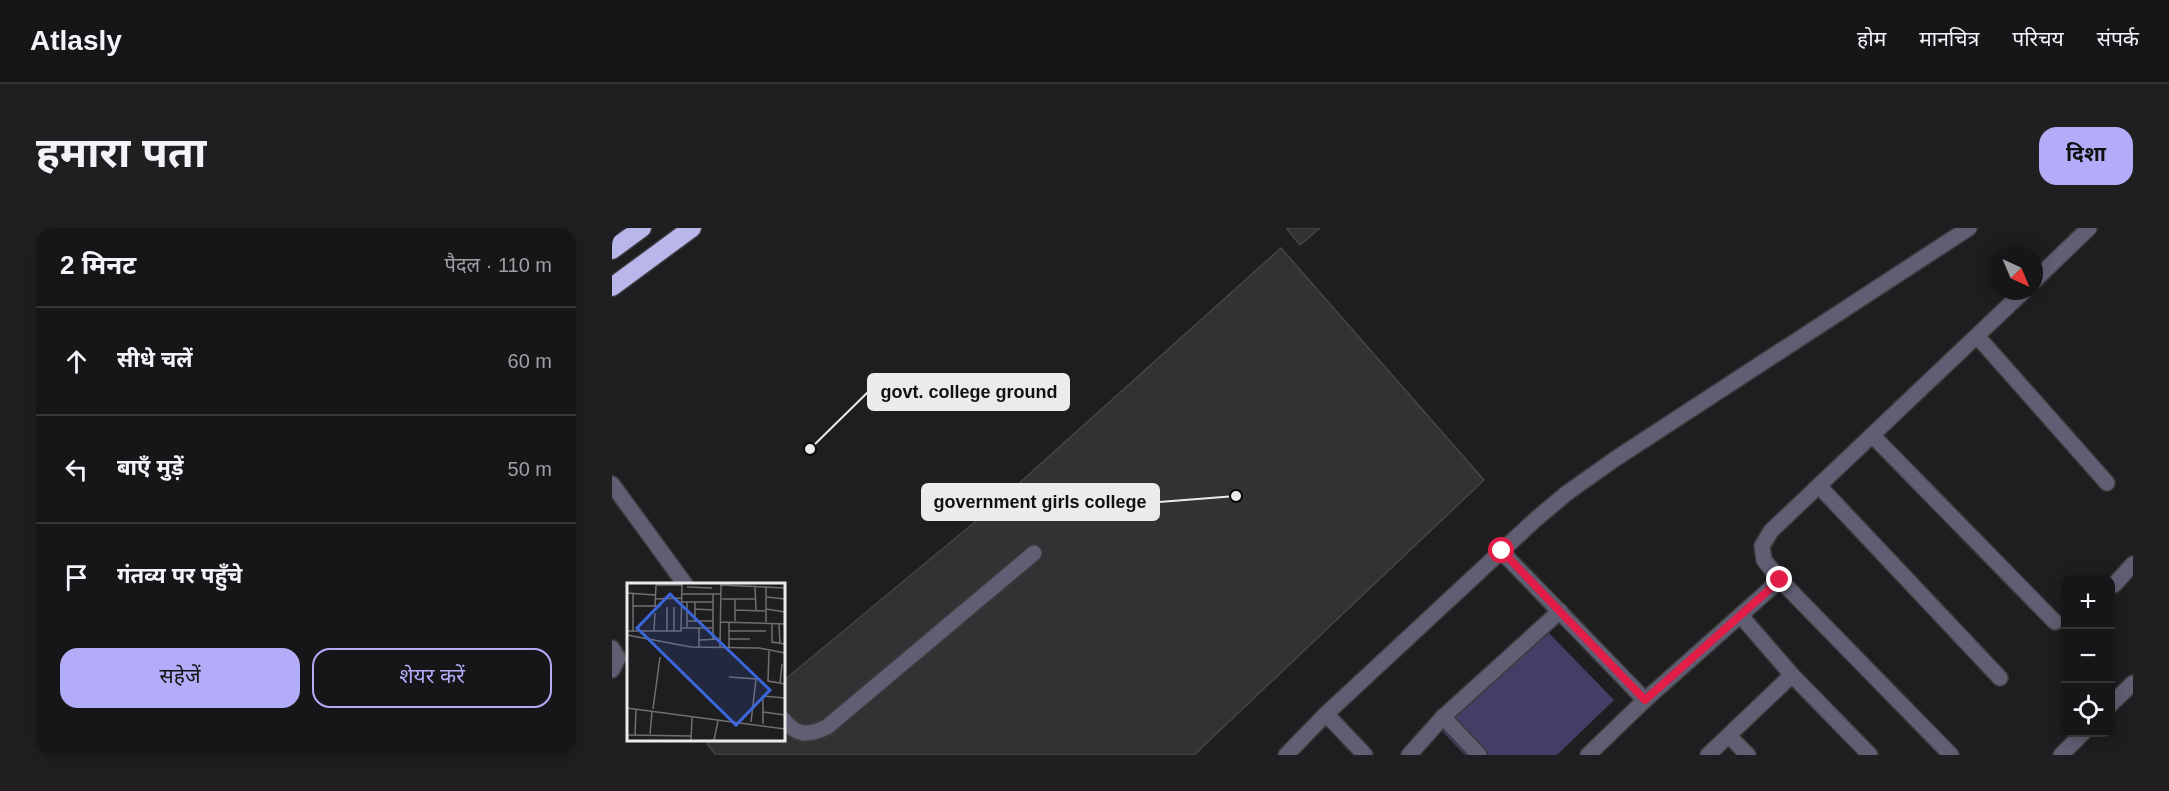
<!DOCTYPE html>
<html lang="hi">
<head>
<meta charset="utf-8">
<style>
  :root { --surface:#161619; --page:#1f1f22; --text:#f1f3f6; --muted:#9e9fa2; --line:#353538; --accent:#b3adf9 }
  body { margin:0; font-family:Helvetica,"Noto Sans Devanagari",sans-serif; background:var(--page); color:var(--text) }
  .controls { position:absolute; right:18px; bottom:18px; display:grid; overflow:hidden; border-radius:12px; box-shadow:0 3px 15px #0003 }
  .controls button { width:54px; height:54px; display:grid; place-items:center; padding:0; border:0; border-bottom:2px solid var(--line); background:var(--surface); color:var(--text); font:30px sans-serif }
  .compass { position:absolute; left:1377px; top:18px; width:54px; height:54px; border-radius:50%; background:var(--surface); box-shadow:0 3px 15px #0003; rotate:136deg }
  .stop { position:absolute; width:18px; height:18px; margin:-14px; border:4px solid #e11d48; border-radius:50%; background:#fff }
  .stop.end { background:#e11d48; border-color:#fff; box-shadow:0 2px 6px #0008 }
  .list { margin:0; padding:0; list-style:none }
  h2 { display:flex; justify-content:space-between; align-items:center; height:78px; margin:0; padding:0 24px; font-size:26px }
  h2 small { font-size:20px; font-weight:400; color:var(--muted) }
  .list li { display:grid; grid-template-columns:39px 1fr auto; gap:18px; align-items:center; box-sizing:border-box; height:108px; padding:0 24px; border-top:2px solid var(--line) }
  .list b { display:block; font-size:22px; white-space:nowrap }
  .list em { font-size:20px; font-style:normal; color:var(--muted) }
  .actions { display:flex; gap:12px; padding:18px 24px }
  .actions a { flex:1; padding:14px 0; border:2px solid var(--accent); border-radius:18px; text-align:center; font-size:21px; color:var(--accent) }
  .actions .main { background:var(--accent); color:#111 }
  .icon { flex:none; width:33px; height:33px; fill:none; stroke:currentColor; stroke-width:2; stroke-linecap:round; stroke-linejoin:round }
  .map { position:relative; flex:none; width:1521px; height:527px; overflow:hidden; border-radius:18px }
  header { display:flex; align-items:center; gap:36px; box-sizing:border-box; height:84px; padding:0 30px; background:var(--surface); border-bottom:2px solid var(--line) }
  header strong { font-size:28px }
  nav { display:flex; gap:33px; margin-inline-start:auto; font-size:21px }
  .intro { display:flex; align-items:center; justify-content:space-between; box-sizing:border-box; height:144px; padding:0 36px }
  h1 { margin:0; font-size:42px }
  .button { padding:15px 27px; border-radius:18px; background:var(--accent); color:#111; font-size:21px; font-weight:700 }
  main { display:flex; gap:36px; padding:0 36px }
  aside { flex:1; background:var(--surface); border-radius:18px; box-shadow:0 3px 15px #0003 }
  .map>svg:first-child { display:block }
</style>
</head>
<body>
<header>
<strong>Atlasly</strong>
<nav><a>होम</a><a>मानचित्र</a><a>परिचय</a><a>संपर्क</a></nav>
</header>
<div class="intro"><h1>हमारा पता</h1><a class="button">दिशा</a></div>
<main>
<aside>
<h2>2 मिनट<small>पैदल · 110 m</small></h2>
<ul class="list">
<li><svg class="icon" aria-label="ahead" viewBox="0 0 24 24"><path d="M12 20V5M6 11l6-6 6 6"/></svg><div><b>सीधे चलें</b></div><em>60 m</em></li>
<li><svg class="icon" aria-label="left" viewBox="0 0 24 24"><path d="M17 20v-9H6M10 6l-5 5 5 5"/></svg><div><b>बाएँ मुड़ें</b></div><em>50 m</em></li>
<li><svg class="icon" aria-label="arrive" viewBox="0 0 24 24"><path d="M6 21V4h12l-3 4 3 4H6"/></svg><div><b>गंतव्य पर पहुँचे</b></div></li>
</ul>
<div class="actions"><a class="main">सहेजें</a><a>शेयर करें</a></div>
</aside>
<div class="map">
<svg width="1521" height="527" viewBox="0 0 1521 527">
  <rect width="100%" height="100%" fill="#1e1e21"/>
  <polygon fill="#423e66" points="933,401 1002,472 945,527 853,527 829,502"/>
  <g fill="#323235" stroke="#444447" stroke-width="1.5">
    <polygon points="674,0 708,0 688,17"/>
    <polygon points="669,20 872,252 582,527 104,527 95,516 101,511 171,511 171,453 375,284"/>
  </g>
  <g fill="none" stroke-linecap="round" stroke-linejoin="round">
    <g stroke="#3b3b3d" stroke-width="18">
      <g id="minor">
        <polyline points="1422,53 1477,0"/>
        <polyline points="1365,108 1495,255"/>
        <polyline points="1260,207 1443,394"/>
        <polyline points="0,256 73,356"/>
        <polyline points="1207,258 1388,450"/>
        <polyline points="889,323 1033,472"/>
        <polyline points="1502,357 1521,336"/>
        <polyline points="1129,388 1180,447 1258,527"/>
        <polyline points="0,420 6,430 0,442"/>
        <polyline points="1498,477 1521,455"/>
        <polyline points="714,486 753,527"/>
        <polyline points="831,489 867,527"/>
        <path d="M 171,491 C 184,508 196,508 215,499 L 422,325"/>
        <polyline points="1117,508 1136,527"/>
        <polyline points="674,527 714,486 924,291 955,265 1003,231 1357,0"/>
        <polyline points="797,527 831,489 948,383"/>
        <polyline points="976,527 1033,472 1168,352"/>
        <polyline points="1096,527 1180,447"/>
        <polyline points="1339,527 1168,352 1152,332 1150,318 1159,303 1412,63"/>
        <polyline points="1449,527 1471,505"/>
      </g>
    </g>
    <g stroke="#3b3b3d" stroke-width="21">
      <g id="highway">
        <polyline points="0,22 30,0"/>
        <polyline points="0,59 80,0"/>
      </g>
    </g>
    <use href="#minor" stroke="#5f5e73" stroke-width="15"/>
    <use href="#highway" stroke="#b9b6eb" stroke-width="18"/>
  </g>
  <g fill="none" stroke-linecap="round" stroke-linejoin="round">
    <polyline stroke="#e11d48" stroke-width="8" points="890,323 1033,472 1168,352"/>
  </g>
  <g transform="translate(15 355)">
    <rect width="158" height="158" fill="#1e1e21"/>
    <path fill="none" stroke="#707072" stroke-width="1.5" d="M 29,2 L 55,2M 94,2 L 158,5M 128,3 L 129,28M 60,4 L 85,5M 0,10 L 28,12M 55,11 L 94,11M 140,14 L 158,16M 28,16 L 55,15M 95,16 L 129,16M 55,19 L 86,19M 68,19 L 68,38M 6,23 L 34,23M 28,24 L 29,2M 40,24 L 40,48M 68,26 L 86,27M 139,26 L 158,29M 108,27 L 139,28M 60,38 L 86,38M 108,38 L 108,16M 94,39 L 158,41M 102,39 L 102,64M 139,39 L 139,3M 145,40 L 145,59 L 158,61M 152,40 L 153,61M 60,44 L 60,19M 55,45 L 86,45M 0,48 L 54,48 L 55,0M 6,48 L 6,11M 27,48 L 28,30M 47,48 L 47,24M 102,48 L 139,48M 0,52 L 64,64 L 132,65 L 158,70M 102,56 L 123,56M 72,57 L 94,56M 86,57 L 86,11M 72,64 L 72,45M 93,65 L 94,0M 142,68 L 141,98 L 158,101M 102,94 L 129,96 L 124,139M 153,100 L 155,81M 0,125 L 158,146M 26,126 L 33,74M 136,129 L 158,132M 136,141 L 136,113 L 158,115M 23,151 L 25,129M 0,152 L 64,153M 8,152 L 9,127M 64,157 L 65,134M 87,157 L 91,138"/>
    <path fill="#3c66db" fill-opacity="0.15" stroke="#3c66db" stroke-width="3" d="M 43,11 L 143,107 L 109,142 L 10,45 Z"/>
    <rect width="158" height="158" fill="none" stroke="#ebebec" stroke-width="3"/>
  </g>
  <path fill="none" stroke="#ebebec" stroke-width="2" d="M198 221L256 164M624 268L547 274"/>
  <g fill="#ebebec" stroke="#080809" stroke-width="2">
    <circle cx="198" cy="221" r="6"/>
    <circle cx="624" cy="268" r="6"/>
  </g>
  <g fill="#ebebec" stroke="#ebebec" stroke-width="2">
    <rect x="256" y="146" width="201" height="36" rx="6"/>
    <rect x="310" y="256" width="237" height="36" rx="6"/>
  </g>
  <g font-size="18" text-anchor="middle" font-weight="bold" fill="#111">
    <text x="357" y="170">govt. college ground</text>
    <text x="428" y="280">government girls college</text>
  </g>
</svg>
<div class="controls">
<button>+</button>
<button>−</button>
<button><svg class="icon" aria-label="locate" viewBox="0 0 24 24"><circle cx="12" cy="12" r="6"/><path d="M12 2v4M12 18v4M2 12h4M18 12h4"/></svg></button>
</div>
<svg class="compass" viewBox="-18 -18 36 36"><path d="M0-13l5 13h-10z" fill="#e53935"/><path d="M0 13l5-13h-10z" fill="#9e9fa2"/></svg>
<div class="stop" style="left:890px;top:323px"></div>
<div class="stop end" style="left:1168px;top:352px"></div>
</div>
</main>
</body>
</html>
